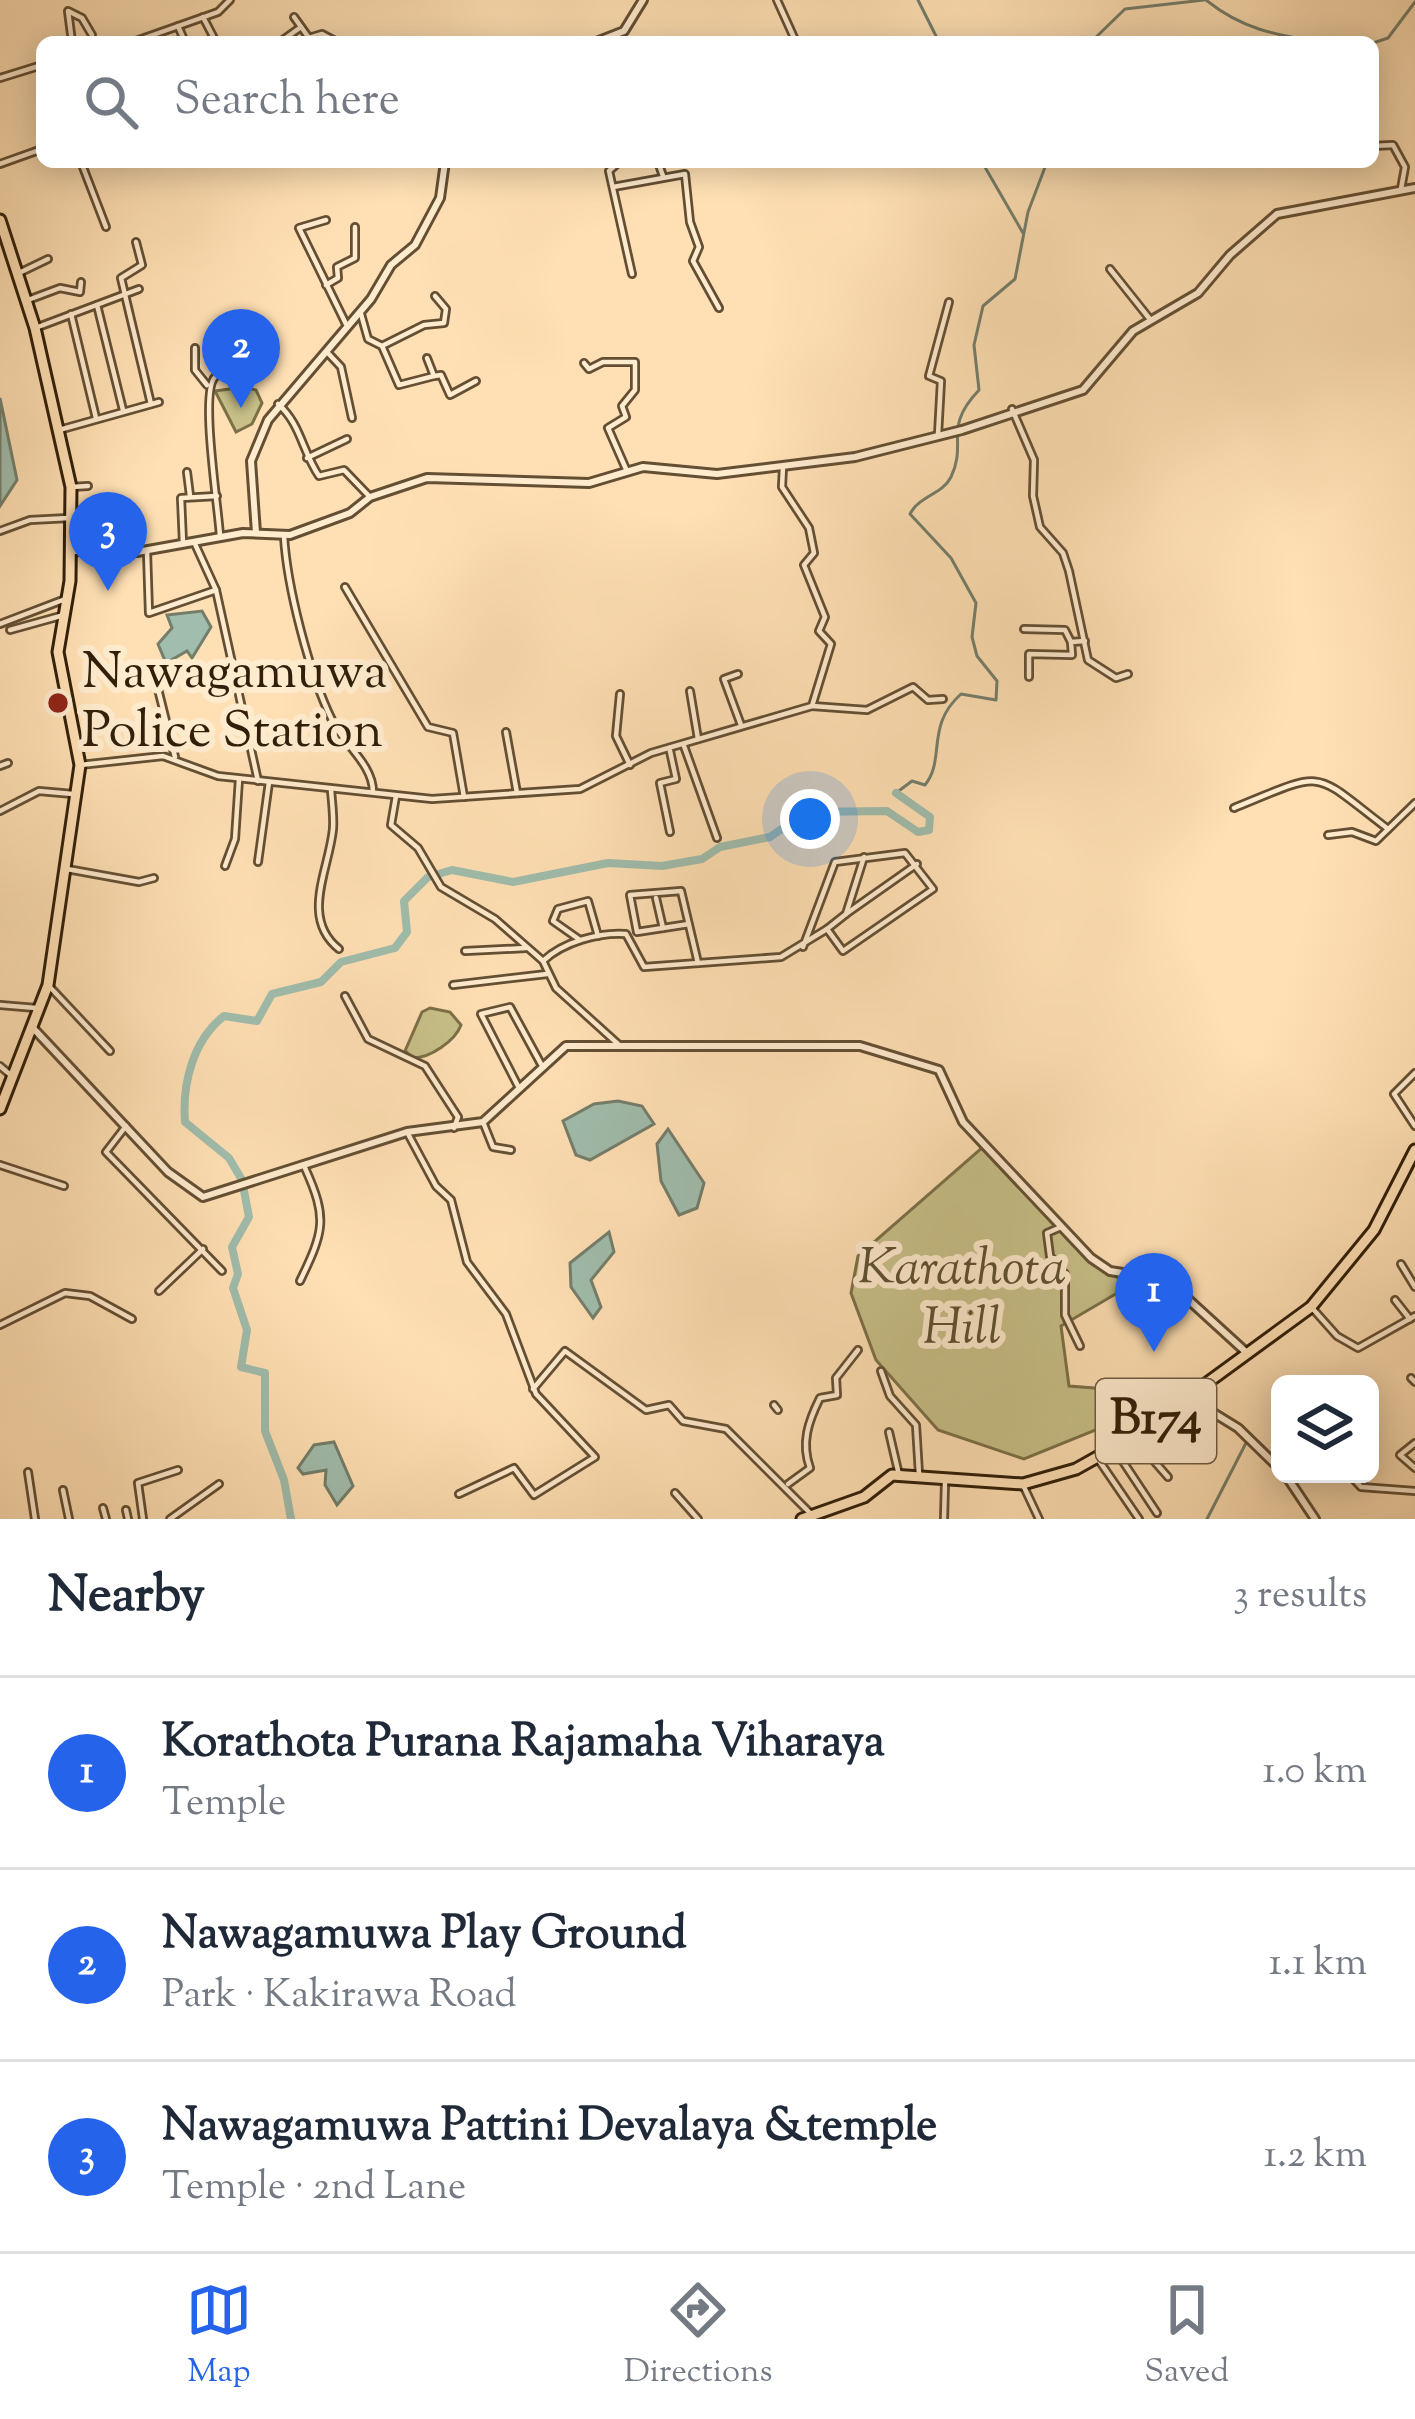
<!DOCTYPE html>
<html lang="en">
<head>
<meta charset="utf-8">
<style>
  :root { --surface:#fff; --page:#f6f6f7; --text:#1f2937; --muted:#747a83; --line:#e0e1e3; --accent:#2563eb }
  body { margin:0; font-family:"Sorts Mill Goudy",serif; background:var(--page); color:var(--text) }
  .controls { position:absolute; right:36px; bottom:36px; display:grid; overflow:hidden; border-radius:18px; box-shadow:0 6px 30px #0003 }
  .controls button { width:108px; height:108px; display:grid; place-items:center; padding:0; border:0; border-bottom:3px solid var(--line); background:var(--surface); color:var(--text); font:60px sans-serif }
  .you { position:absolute; left:810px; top:819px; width:42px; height:42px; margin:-30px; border:9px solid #fff; border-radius:50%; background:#1a73e8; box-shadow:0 0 0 18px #1a73e833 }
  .badge { display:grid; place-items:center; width:78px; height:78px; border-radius:50%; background:var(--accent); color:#fff; font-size:39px; font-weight:700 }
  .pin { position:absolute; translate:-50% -99px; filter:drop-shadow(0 3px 6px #0008) }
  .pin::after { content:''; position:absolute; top:63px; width:42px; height:36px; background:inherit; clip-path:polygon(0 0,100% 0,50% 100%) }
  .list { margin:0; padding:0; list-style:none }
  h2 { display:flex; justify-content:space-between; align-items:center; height:156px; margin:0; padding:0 48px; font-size:51px }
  h2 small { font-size:39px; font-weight:400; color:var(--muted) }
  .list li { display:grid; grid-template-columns:78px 1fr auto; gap:36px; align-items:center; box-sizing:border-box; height:192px; padding:0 48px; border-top:3px solid var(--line) }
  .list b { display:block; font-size:45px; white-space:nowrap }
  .list p { margin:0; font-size:39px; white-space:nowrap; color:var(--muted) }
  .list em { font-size:39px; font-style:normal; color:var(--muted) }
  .icon { flex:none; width:66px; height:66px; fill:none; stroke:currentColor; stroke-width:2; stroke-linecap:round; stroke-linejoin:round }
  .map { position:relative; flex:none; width:1415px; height:1519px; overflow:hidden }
  .search { position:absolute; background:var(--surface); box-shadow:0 6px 30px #0003; left:36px; right:36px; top:36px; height:132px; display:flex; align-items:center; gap:30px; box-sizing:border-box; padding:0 42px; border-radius:18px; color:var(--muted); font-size:45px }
  .sheet { height:732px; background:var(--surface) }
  nav { display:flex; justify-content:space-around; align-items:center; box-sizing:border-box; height:168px; border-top:3px solid var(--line); background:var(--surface); font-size:33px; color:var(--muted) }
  nav a { display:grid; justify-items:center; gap:6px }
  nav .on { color:var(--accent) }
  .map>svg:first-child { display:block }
</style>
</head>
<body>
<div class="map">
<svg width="1415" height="1519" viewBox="0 0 1415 1519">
  <rect width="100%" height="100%" fill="#ffe0b4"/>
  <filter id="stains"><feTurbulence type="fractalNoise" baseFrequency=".00167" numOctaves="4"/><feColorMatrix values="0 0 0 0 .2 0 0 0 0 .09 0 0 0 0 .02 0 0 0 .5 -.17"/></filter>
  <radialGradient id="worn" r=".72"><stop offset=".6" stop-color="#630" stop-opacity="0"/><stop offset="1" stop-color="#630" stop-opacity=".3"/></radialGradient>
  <g fill="#c8c088" stroke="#7c7048" stroke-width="3">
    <polygon points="244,387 256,390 262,403 252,424 236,432 215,391"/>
    <path d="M 430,1008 L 450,1012 L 461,1025 C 455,1041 430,1058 413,1058 L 405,1051 L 422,1012 Z"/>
    <polygon points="984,1146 1092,1264 1124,1281 1119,1292 1061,1326 1069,1386 1107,1389 1118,1421 1024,1459 938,1430 876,1360 851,1293 858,1256"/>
  </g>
  <g fill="#a0bdad" stroke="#747e6b" stroke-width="3">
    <polygon points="0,398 17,480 0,506"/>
    <polygon points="202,611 211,627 192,658 187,651 166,663 158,644 172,628 167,615"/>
    <polygon points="618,1101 642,1106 654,1124 590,1160 576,1155 563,1121 594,1104"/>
    <polygon points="668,1129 704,1183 697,1208 679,1215 661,1181 657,1144"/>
    <polygon points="609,1232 614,1252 591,1280 601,1307 593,1318 571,1287 570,1263"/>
    <polygon points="334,1442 353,1486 337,1505 325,1485 326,1470 303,1474 298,1468 314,1445"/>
  </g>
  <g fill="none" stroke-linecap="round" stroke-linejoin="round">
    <g stroke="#747e6b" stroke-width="3">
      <polyline points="918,0 939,42"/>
      <path d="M 1206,0 C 1242,29 1275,35 1320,42"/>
      <polyline points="1091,42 1125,9 1204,0"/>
      <polyline points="1373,43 1388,38 1415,2"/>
      <polyline points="982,162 1023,233"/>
      <path d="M 896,793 L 912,781 L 925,785 C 946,759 925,726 961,694 L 996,700 L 997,681 L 977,656 L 972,637 L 976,603 L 951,558 L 910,514 C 920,495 942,495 951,477 C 968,441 942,429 979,390 L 974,345 L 983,306 L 1015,279 L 1028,212 L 1047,162"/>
      <polyline points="1207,1519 1246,1443"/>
    </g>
    <path stroke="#a0bdad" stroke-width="8" d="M 291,1519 L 284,1480 L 265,1431 L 265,1373 L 241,1367 L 247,1330 L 233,1288 L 238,1274 L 232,1247 L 249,1217 L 242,1180 L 229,1158 L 185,1122 C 182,1084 193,1040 224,1016 L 257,1021 L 272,994 L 321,982 L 341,962 L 395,948 L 407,932 L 404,901 L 428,877 L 452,870 L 513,882 L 608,863 L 662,866 L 702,859 L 720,847 L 770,837 L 806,812 L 887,811 L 918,832 L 929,830 L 930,817 L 896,793"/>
    <g stroke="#644f34" stroke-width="10">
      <g id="minor">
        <polyline points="777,0 796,42"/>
        <polyline points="203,17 216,42"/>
        <polyline points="294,17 309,38 322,34 337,42"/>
        <polyline points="178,26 185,42"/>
        <polyline points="72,42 68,11 82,18 92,35"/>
        <polyline points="133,42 218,12 230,0"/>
        <polyline points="280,42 301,27"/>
        <polyline points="0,78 42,65"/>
        <polyline points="1373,146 1393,145 1405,167 1401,189"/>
        <polyline points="81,162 106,227"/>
        <polyline points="619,162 609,171 632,274"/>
        <polyline points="658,162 663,176"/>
        <polyline points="0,164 42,149"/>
        <polyline points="613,187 685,174 690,222 699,247 693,261 719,308"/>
        <polyline points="326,220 299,228 346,324"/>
        <polyline points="136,242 142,265 121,278 151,404"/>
        <polyline points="1110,269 1149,318"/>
        <polyline points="19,273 48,259"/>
        <polyline points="326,285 338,278 337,267 355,258 355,227"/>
        <polyline points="28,300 60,288 80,292 81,282"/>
        <polyline points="97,305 123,410"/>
        <polyline points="71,314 96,418"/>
        <polyline points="361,314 368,339 382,346 399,385 434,376 427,358"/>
        <polyline points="38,327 139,289"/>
        <polyline points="382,346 424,325 444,323 446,309 435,296"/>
        <polyline points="195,348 195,370 207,385"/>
        <polyline points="327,352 341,367 352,418"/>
        <polyline points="584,363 589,369 603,362 635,362 635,390 622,406 626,417 608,428 626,469"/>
        <polyline points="434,376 441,375 450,395 476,381"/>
        <path d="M 215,377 C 200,392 218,505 220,536"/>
        <path d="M 278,404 C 301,424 302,451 319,476 L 344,470 L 370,497"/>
        <polyline points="1012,409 1034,460 1033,496 1040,527 1063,553 1069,571 1088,660 1116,678 1128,674"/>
        <polyline points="59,430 159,402"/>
        <polyline points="938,435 941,381 929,376 949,302"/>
        <polyline points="307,458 347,439"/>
        <polyline points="187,472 190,496"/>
        <polyline points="71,487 88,486"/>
        <polyline points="0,531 30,520 69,518"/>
        <path d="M 284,536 C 287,587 309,673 332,720 C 343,744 373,764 373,792"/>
        <polyline points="183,543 181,498 217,496"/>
        <polyline points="195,544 216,590 258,781"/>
        <polyline points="147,552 149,613 216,590"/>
        <polyline points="345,587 428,727 453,733 464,797"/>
        <polyline points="0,624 68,598"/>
        <polyline points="1024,629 1065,630 1071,642"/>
        <polyline points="10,630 64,615"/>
        <polyline points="738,674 724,679 741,725"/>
        <polyline points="1029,677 1029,654 1072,655 1071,642 1085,641"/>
        <polyline points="157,685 175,757"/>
        <polyline points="690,691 698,739"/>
        <polyline points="620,694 616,736 630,765"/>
        <polyline points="812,706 867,710 913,687 928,700 943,699"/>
        <polyline points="506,732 517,793"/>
        <polyline points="684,746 717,838"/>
        <polyline points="80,765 163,756 218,776 432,799 580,789 651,753 812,706 831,644 819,631 825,617 804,565 814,553 809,528 782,487 783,467"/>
        <polyline points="0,766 8,763"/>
        <path d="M 331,790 C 332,803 334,817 333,829 C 329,870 300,918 339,949"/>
        <polyline points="396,796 391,825 418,848 441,887 495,919 543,961 556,988 618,1044"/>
        <path d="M 1234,808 C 1329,769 1310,770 1388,829"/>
        <polyline points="0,811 39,791 73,794"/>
        <polyline points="670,832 660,783 676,779 670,751"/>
        <polyline points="1328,835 1352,832 1376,841 1415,803"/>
        <polyline points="258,862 269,782"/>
        <polyline points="225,866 235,839 239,779"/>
        <polyline points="67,869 139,882 154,878"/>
        <polyline points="656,898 663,928"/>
        <polyline points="846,914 917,864"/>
        <polyline points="689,924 637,932 630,895 681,891 698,963"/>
        <polyline points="827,929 846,914 864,857"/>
        <polyline points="580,940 553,921 558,909 588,901 598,936"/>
        <polyline points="465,951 526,948"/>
        <path d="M 543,961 C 563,942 599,932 626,934 L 644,967 L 781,957 L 827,929 L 843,951 L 933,889 L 905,853 L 835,862 L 803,947"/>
        <polyline points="48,985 110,1051"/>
        <polyline points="453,985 547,974"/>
        <polyline points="345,996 368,1039 425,1066 458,1117 454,1128"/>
        <polyline points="0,1005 36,1008"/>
        <polyline points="0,1066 13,1077"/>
        <polyline points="1415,1073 1394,1094 1415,1126"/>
        <polyline points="518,1086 481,1014 510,1007 541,1064"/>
        <polyline points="483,1122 493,1147 511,1150"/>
        <polyline points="126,1126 106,1152 222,1271"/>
        <polyline points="407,1132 436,1186 451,1200 467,1262 506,1314 536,1394 595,1457 534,1495 514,1468 459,1494"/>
        <polyline points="0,1165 64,1186"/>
        <polyline points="1061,1227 1047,1233 1050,1256 1065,1274 1065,1315 1080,1346"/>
        <polyline points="1401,1264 1415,1287"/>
        <path d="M 300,1281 C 324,1231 328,1219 305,1168"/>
        <polyline points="159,1291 203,1249"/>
        <polyline points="1395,1300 1410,1319"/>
        <polyline points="1313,1309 1337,1336 1358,1348 1415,1316"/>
        <polyline points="0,1325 65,1293 90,1296 132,1319"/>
        <polyline points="881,1371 890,1396 916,1425 919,1474"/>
        <polyline points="1411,1378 1415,1382"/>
        <polyline points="533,1389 565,1351 646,1410 669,1405 683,1421 726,1429 811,1514"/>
        <polyline points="774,1405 778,1410"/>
        <polyline points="889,1432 899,1475"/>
        <polyline points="1133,1437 1168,1477"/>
        <polyline points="1415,1443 1400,1455 1415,1468"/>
        <polyline points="1114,1448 1157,1513"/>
        <polyline points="1098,1459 1139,1519"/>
        <polyline points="28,1472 35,1519"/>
        <polyline points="1349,1474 1361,1487 1415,1491"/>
        <path d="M 788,1484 L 810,1468 C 801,1443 808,1422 820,1398 L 837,1395 L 836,1378 L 858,1350"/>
        <polyline points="1024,1487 1039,1519"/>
        <polyline points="63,1490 69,1519"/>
        <polyline points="675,1493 698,1519"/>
        <polyline points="103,1508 106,1519"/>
        <polyline points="126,1510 128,1519"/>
        <polyline points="143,1519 138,1483 178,1470"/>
        <polyline points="170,1519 219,1484"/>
        <polyline points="944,1519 945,1483"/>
      </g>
    </g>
    <g stroke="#644f34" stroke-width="12">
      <g id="tertiary">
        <polyline points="596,42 624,31 643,0"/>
        <polyline points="256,533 251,461 268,420 371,299 391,265 415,245 440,198 445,162"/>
        <polyline points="72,551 137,552 243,533 290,535 350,513 370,497 427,478 589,483 643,467 717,474 855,457 962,430 1083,390 1133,331 1198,293 1230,255 1277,214 1415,188"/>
        <polyline points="33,1028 168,1172 203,1197 407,1132 483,1122 566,1046 860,1046 939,1070 963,1122 1091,1258 1110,1271 1167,1280 1248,1354"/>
        <polyline points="1191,1399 1238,1428 1280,1469"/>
        <polyline points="1285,1474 1315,1519"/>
      </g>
    </g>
    <g stroke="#311f09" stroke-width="15">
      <g id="primary">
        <polyline points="0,220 35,328 71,487 70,581 58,652 80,765 48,985 0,1109"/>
        <polyline points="802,1519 864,1497 892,1475 1023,1484 1076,1469 1133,1437 1311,1307 1374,1230 1415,1150"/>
      </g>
    </g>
    <use href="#minor" stroke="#ffebce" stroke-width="4.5"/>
    <use href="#tertiary" stroke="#ffebce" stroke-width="6"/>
    <use href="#primary" stroke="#ffe0b4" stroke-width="9"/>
  </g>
  <circle fill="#8f2418" stroke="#ffebce" stroke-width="4.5" cx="58" cy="703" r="12"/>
  <g text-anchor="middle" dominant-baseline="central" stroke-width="12" stroke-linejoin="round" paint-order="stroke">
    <rect fill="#ffebce" stroke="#6f5c44" stroke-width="3" x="1096" y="1379" width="120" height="84" rx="9"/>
    <g font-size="48" font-weight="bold" fill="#311f09">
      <text x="1156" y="1421">B174</text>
    </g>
    <g font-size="51" fill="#311f09" stroke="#ffebce" text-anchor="start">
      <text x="82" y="674">Nawagamuwa<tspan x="82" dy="59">Police Station</tspan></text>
    </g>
    <g font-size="51" font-style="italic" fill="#5e4f2f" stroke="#ffebce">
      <text x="962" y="1270">Karathota<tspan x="962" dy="59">Hill</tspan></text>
    </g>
  </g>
  <rect width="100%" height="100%" filter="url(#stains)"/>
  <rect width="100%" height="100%" fill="url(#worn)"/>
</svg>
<div class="controls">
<button><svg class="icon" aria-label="layers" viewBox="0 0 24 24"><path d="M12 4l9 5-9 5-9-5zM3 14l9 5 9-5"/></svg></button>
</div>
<div class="you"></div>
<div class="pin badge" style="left:1154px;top:1352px">1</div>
<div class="pin badge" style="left:241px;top:408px">2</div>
<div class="pin badge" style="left:108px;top:591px">3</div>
<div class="search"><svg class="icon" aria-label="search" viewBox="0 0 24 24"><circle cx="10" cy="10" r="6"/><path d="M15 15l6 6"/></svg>Search here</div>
</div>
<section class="sheet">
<h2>Nearby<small>3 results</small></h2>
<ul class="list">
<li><span class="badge">1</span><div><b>Korathota Purana Rajamaha Viharaya</b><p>Temple</p></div><em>1.0 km</em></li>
<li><span class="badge">2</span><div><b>Nawagamuwa Play Ground</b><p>Park · Kakirawa Road</p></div><em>1.1 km</em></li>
<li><span class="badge">3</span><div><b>Nawagamuwa Pattini Devalaya &amp;temple</b><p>Temple · 2nd Lane</p></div><em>1.2 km</em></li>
</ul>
</section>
<nav>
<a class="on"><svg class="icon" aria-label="map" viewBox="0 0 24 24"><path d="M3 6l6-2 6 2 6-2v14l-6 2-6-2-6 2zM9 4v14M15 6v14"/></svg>Map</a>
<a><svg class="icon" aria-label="directions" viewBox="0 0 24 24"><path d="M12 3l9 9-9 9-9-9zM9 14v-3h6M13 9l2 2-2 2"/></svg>Directions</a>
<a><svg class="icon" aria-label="saved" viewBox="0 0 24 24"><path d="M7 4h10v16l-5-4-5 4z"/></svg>Saved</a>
</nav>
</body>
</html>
